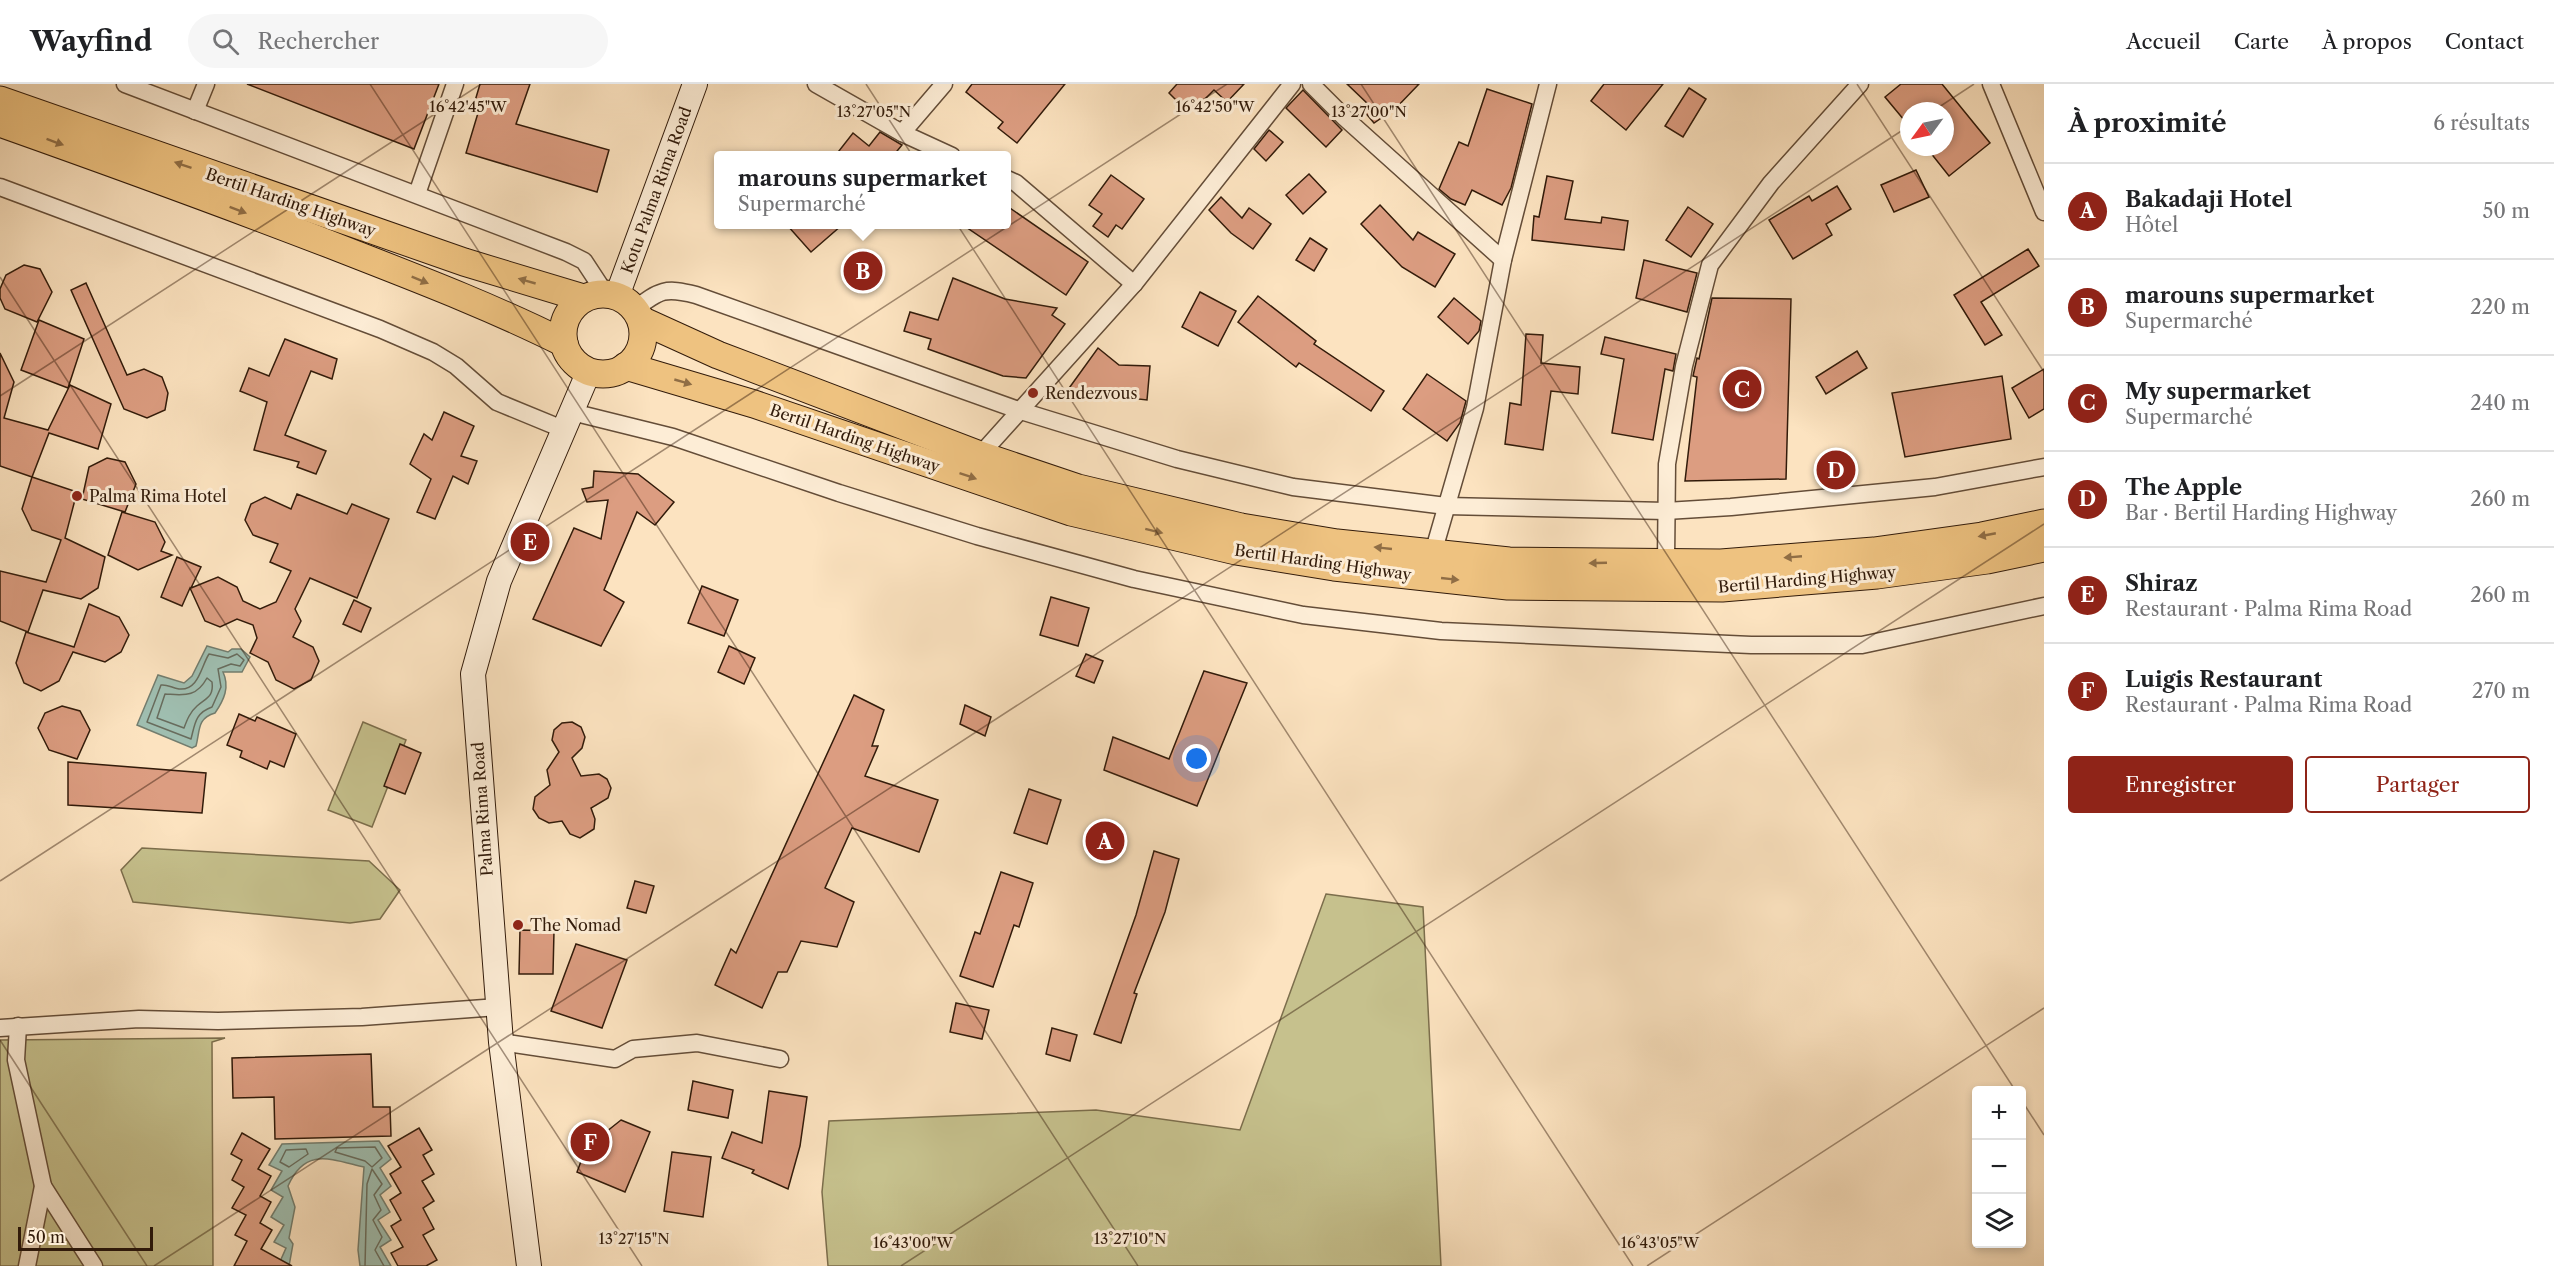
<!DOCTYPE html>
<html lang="fr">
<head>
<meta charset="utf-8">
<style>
  :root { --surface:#fff; --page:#f6f6f6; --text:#202124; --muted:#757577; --line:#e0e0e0; --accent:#8f2418 }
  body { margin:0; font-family:"Libre Caslon Text",serif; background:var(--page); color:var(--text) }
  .controls { position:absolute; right:18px; bottom:18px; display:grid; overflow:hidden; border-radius:6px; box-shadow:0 3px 9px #0003 }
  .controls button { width:54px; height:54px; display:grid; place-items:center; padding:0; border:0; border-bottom:2px solid var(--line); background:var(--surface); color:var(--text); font:30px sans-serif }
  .compass { position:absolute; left:1900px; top:18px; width:54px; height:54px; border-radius:50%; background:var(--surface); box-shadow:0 3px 9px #0003; rotate:237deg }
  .scale { position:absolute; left:18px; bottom:15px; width:135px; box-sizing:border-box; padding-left:6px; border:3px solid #321b0a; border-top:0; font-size:16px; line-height:21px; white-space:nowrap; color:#321b0a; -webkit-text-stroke:4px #fdedd6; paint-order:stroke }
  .you { position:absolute; left:1197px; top:675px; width:21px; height:21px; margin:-15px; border:4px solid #fff; border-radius:50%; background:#1a73e8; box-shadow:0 0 0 9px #1a73e833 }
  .badge { display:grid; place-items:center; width:39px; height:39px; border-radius:50%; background:var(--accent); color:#fff; font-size:20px; font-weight:700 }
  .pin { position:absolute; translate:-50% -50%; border:3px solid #fff; box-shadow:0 2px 6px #0006 }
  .popup { position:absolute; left:714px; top:67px; width:297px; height:78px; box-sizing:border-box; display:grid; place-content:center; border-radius:6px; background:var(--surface); filter:drop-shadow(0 2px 4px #0005); font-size:20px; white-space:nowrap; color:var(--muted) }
  .popup b { font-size:22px; color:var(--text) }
  .popup::after { content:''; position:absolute; left:50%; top:100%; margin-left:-12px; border:12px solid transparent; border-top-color:var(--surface) }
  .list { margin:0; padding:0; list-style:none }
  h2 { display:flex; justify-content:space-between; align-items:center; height:78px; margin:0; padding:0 24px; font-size:26px }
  h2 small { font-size:20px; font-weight:400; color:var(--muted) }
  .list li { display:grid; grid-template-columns:39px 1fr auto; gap:18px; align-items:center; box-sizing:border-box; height:96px; padding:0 24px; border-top:2px solid var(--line) }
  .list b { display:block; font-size:22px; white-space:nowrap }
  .list p { margin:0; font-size:20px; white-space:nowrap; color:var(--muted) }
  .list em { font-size:20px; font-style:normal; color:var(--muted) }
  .actions { display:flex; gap:12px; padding:18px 24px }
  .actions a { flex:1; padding:14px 0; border:2px solid var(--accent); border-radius:6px; text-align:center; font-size:21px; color:var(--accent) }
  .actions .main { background:var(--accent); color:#fff }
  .icon { flex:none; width:33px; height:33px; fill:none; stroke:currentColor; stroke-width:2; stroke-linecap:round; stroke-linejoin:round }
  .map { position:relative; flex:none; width:2044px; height:1182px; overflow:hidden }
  header { display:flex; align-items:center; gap:36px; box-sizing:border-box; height:84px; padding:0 30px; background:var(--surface); border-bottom:2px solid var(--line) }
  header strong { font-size:28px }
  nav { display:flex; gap:33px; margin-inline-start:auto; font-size:21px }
  .search { width:420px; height:54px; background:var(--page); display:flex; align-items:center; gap:15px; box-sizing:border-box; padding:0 21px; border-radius:33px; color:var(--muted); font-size:22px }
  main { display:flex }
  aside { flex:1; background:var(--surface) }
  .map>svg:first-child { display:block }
</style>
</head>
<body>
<header>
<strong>Wayfind</strong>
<div class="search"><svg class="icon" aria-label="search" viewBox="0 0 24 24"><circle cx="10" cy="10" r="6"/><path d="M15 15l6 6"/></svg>Rechercher</div>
<nav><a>Accueil</a><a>Carte</a><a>À propos</a><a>Contact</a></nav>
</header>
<main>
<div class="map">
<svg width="2044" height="1182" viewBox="0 0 2044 1182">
  <rect width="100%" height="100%" fill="#fce3c0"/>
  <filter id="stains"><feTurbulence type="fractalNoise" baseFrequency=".00333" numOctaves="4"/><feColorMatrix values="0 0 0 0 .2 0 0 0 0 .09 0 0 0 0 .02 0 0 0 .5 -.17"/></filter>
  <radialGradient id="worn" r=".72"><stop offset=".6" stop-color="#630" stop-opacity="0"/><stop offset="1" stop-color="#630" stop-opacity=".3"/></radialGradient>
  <g fill="#c6c18d" stroke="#7c6e4c" stroke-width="1.5">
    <polygon points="363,638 406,656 372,743 328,726"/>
    <polygon points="142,764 369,777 400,806 380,835 350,839 133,818 121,786"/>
    <polygon points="1326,810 1423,823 1441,1182 828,1182 822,1108 829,1037 1096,1026 1240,1046"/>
    <polygon points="225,954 212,958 213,1182 0,1182 0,956"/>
  </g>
  <g fill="#9fbeb0" stroke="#737d6e" stroke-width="1.5">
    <path d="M 207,562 L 228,568 L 232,565 L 241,565 L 250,573 L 242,588 L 223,588 C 230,603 224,616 215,629 C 197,634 200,647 196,662 L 192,664 L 137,641 L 158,591 L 184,599 L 192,592 Z"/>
    <path d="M 379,1057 L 391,1075 L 380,1084 L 391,1102 L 380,1111 L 390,1128 L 378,1136 L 391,1156 L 380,1163 L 391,1182 L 360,1182 L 358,1166 L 364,1083 C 330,1075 305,1063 288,1102 L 295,1123 L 289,1154 L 293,1160 L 289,1182 L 278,1182 L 286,1164 L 274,1158 L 284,1141 L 271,1133 L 283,1113 L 271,1106 L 282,1087 L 269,1081 L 282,1060 Z"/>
  </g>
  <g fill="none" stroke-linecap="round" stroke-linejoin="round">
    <g stroke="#686c5d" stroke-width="1.5">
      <path d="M 209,570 L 228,574 L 237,570 L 244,576 L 240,582 L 231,580 L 218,585 L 221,603 L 212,623 C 195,629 195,640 191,655 L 147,638 L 161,601 C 167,600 172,604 179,605 C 199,607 201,582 209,570 Z"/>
      <path d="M 207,594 L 212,598 C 214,613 206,614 197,622 C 190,628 187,636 184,644 L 157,634 L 165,610 C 184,611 196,614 207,594 Z"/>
      <polygon points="375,1063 382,1074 372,1083 365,1077 335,1068 337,1064"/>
      <polygon points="306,1065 308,1070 289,1083 280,1078 286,1066"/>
      <polyline points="365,1182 367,1100 372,1085 382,1100 374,1111 381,1126 373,1136 382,1153 375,1166 384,1182"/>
    </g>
  </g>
  <g fill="#dc9d81" stroke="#321b0a" stroke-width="1.5">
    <polygon points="247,0 439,0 414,65"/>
    <polygon points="480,0 530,0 516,40 609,66 597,108 466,69 481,19 475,17"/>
    <polygon points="972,0 1065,0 1017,59 998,44 1003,38 966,8"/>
    <polygon points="1177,0 1244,0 1227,18 1214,6 1199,21 1192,14 1183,23 1169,9"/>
    <polygon points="1347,0 1419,0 1396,24 1374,39 1364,27 1370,22"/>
    <polygon points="1604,0 1663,0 1626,46 1591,17"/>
    <polygon points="1901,0 1942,0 1990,59 1949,92 1926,63 1945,63 1945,27 1909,27 1909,42 1885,13"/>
    <polygon points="1689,4 1706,15 1683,53 1665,42"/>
    <polygon points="1487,5 1532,20 1511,104 1502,121 1472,106 1465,121 1451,115 1439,105 1459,58 1468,62"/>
    <polygon points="1303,6 1342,46 1326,63 1286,24"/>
    <polygon points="1269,46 1283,58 1266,77 1254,65"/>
    <polygon points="880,48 902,61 893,72 835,72 853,49 869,62"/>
    <polygon points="1916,86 1929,113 1894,128 1881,101"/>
    <polygon points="1309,90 1326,108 1303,130 1286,111"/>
    <polygon points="1111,91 1144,115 1122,145 1116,141 1108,153 1093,142 1102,130 1089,121"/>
    <polygon points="1547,92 1573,97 1565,135 1601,139 1602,133 1628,137 1624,166 1532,156 1534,132 1539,133"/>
    <polygon points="1837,102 1851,125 1826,140 1832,151 1793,175 1769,136 1809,112 1812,117"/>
    <polygon points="1221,113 1242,134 1249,124 1271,140 1253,165 1231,149 1209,126"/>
    <polygon points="1380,121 1413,156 1418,148 1455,170 1435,203 1402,183 1361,140"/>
    <polygon points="1007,122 1088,178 1066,211 963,141 1007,141"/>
    <polygon points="1688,123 1713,140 1691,173 1666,156"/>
    <polygon points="787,141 842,141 811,168"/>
    <polygon points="1310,154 1327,165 1314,187 1296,176"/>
    <polygon points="2028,165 2039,182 1981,218 2002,251 1985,261 1954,211"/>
    <polygon points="1644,176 1697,189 1687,228 1636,214"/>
    <polygon points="24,181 40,185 52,208 37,238 5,225 0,214 0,205 6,191"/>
    <polygon points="953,194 1005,215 1057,224 1052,231 1065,240 1026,294 1003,292 928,265 931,255 904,247 910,228 938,236"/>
    <polygon points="86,199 127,291 144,285 162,293 168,309 165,326 147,334 124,325 71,206"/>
    <polygon points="1200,208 1236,227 1218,262 1182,243"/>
    <polygon points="1258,212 1316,257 1314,260 1384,307 1371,327 1299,279 1296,283 1238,238"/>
    <polygon points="1454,214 1481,237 1479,247 1468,260 1438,233"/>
    <polygon points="1712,214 1791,215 1786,395 1685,397 1697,293 1693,292 1697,274 1699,275"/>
    <polygon points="39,236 84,255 68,304 21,286"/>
    <polygon points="1526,250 1543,251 1541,279 1580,283 1578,310 1551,307 1543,366 1505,360 1510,319 1521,321"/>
    <polygon points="1605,253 1676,270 1673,287 1665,285 1653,356 1612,349 1624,275 1601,270"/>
    <polygon points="285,255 337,275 332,295 311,287 285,351 326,367 316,390 297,383 299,378 254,366 267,318 240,307 249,284 269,292"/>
    <polygon points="1098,264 1119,281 1150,282 1147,316 1067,307"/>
    <polygon points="1857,267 1867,284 1826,310 1816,293"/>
    <polygon points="0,269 14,298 4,334 48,346 70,301 111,320 98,365 49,349 32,393 0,382"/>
    <polygon points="2044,285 2044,325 2029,334 2012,304"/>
    <polygon points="1427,290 1466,317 1460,339 1447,357 1403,325"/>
    <polygon points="2002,292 2011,355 1905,373 1892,309"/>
    <polygon points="444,328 474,342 461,372 477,377 468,400 453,392 435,435 417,428 431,395 410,380 424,350 432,356"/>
    <polygon points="107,374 125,378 136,400 125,428 82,415 89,383"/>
    <polygon points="594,387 638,390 674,418 655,441 637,428 604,506 624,518 601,562 533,535 574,444 601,455 608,416 587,418 582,405 593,403"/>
    <polygon points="32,393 77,408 65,454 105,473 98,504 81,515 43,506 28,548 0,537 0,487 46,498 61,456 32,446 22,425"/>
    <polygon points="297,410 347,430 352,420 389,435 357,514 310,494 295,525 301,537 293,553 313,563 319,577 311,596 294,605 276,596 268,578 250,569 257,554 253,541 237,535 220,543 205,537 190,504 182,522 161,513 177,473 201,483 191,504 218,493 237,503 243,517 260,525 276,518 291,487 270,478 278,460 253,451 245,436 251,420 265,413 291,425"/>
    <polygon points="122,428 155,438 165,458 161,467 172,471 138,486 108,471"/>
    <polygon points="702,502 738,516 724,552 688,539"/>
    <polygon points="1051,513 1089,524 1078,562 1040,551"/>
    <polygon points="354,516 371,524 361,548 343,540"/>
    <polygon points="89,520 119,533 129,551 121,568 105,578 73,568 59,597 41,607 24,599 16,579 26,548 74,563"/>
    <polygon points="729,562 755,574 744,600 718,588"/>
    <polygon points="1086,570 1103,577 1094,599 1076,592"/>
    <polygon points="1204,587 1247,599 1197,722 1104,686 1113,653 1169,675"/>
    <polygon points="854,611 884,626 872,662 878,662 865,692 938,716 919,768 852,744 825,804 854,818 837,863 801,857 787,888 778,888 762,924 715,901 731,865 736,869"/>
    <polygon points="965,621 991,633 985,652 960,640"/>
    <polygon points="62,622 80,627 90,646 77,675 49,666 38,644 45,629"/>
    <polygon points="239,630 255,637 257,633 296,650 284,683 270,677 267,685 240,673 242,667 227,661"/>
    <polygon points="572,638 581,643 585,653 582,664 572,674 581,692 599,690 607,695 611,704 608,714 591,724 595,735 594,745 580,754 570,750 562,737 549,739 539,734 533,725 535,713 550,701 547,686 559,668 552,656 554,646 562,639"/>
    <polygon points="400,660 421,669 405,710 384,702"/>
    <polygon points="68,678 206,689 202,729 68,721"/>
    <polygon points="1029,705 1061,716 1047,760 1014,749"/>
    <polygon points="1154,767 1179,775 1165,828 1134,909 1137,910 1121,959 1094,950 1136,831"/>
    <polygon points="1001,788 1033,799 1019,843 1014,841 993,903 960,892 975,848 980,850"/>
    <polygon points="635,797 654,802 646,829 627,824"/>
    <polygon points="520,846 554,847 553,890 519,890"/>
    <polygon points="576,860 627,876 602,944 551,927"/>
    <polygon points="956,919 989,926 982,955 950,948"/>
    <polygon points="1052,944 1077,951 1070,977 1046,970"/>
    <polygon points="371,970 373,1023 390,1023 391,1052 275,1055 274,1013 233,1014 232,974"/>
    <polygon points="693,997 733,1006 728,1034 688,1026"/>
    <polygon points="769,1007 807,1013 800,1062 788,1105 752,1089 754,1086 722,1074 732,1048 762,1059"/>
    <polygon points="621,1036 650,1048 625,1108 577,1088 586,1064"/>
    <polygon points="419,1044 432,1066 423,1071 434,1090 422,1097 434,1117 423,1124 434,1145 423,1151 437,1176 426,1182 398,1182 391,1169 403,1163 391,1142 401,1136 390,1116 401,1109 390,1090 401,1083 388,1062"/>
    <polygon points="242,1049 270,1065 258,1085 271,1092 260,1112 271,1118 260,1139 272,1146 261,1165 292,1182 234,1182 247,1157 235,1151 246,1131 232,1124 244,1103 232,1096 242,1076 231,1070"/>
    <polygon points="672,1068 711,1073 703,1133 664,1127"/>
  </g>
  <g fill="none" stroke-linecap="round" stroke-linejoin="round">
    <g stroke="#644d38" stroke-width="19">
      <g id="street">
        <polyline points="125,0 566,168 584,177 605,209"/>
        <polyline points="816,0 902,49 952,72"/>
        <polyline points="1311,0 1345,34 1503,176"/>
        <polyline points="1991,0 2044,128"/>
        <polyline points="195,27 206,0"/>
        <polyline points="902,49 944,0"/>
        <polyline points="1007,95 1016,99 1134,200"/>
        <polyline points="0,103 380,245 433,268 456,282 497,318 565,346"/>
        <polyline points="417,110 455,0"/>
        <path d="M 635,225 C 660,206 665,203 696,211 L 1021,327 L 1177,375 L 1293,403 L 1446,422 L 1666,427 L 1731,423 L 1935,403 L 2044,383"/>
        <polyline points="572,328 673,353 839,409 977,452 1134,495 1303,531 1441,547 1751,561 1862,561 2044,522"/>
        <polyline points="980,371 1134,200 1292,0"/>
        <polyline points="1433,469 1475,324 1503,176 1548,0"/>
        <polyline points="1666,477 1667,380 1684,282 1710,181 1771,99 1860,0"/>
        <polyline points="18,942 16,976 43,1102 27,1182"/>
        <polyline points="0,944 139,935 218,937 362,933 498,923"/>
        <polyline points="501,958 615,975 633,965 697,959 780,975"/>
        <polyline points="43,1102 94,1182"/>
      </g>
    </g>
    <g stroke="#321b0a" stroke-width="26">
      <g id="secondary">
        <polyline points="617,212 695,0"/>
        <polyline points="529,1182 501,958 473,590 499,497 589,287"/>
      </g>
    </g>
    <g stroke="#321b0a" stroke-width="29">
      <g id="primary">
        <polyline points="0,16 464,178 583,214"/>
        <path d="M 0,39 C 110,78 220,118 329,160 C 408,191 488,221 564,259"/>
        <circle cx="603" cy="250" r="40"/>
        <polyline points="641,236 718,271 980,371 1078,404 1241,443 1337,459 1509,477 1721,479 1874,467 1982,452 2044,439"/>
        <polyline points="626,282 754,320 1071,428 1236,467 1334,483 1508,502 1722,504 1877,491 1987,476 2044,464"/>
      </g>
    </g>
    <use href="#street" stroke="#fdedd6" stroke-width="16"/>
    <use href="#secondary" stroke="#fdedd6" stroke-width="24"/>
    <use href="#primary" stroke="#eec280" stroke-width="27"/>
  </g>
  <defs><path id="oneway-solid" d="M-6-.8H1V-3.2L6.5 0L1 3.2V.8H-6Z" transform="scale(1.5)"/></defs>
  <g fill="#906e45">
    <use href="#oneway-solid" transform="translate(55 58) rotate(20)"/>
    <use href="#oneway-solid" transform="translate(183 81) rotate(-161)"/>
    <use href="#oneway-solid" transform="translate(238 126) rotate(21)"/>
    <use href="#oneway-solid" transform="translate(420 196) rotate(22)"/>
    <use href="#oneway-solid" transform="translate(527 197) rotate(-164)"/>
    <use href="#oneway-solid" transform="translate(683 298) rotate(16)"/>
    <use href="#oneway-solid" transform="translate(968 392) rotate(19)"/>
    <use href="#oneway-solid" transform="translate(1154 447) rotate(14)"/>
    <use href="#oneway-solid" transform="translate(1987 451) rotate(169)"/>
    <use href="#oneway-solid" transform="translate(1383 464) rotate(-174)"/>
    <use href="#oneway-solid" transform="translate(1793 473) rotate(175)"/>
    <use href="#oneway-solid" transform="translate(1598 479) rotate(178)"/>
    <use href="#oneway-solid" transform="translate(1450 495) rotate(6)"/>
  </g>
  <path fill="none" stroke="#321b0a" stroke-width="1.5" stroke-opacity="0.45" d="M 370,0 L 1138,1182M 866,0 L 1633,1182M 1361,0 L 2015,1006M 1857,0 L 2044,288M 1933,27 L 1974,0M 0,193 L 642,1182M 0,312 L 481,0M 0,797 L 1227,0M 0,956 L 147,1182M 2022,1017 L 2044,1051M 154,1182 L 1909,42M 901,1182 L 2044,440M 1647,1182 L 2044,924"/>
  <g fill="#8f2418" stroke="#fdedd6" stroke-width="2">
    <circle cx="1033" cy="309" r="6"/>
    <circle cx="77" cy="412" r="6"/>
    <circle cx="518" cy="841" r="6"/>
  </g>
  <g text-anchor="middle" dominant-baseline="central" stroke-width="6" stroke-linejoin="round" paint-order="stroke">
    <g font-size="16" fill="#321b0a" stroke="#fdedd6">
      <text transform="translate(656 106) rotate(-70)">Kotu Palma Rima Road</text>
      <text transform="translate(291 118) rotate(19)">Bertil Harding Highway</text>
      <text transform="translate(855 354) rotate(19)">Bertil Harding Highway</text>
      <text transform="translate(1323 478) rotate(8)">Bertil Harding Highway</text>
      <text transform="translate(1807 495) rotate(-5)">Bertil Harding Highway</text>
      <text transform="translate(482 725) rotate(-94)">Palma Rima Road</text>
    </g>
    <g font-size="16" fill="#321b0a" stroke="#fdedd6" text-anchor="start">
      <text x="1045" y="309">Rendezvous</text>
      <text x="89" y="412">Palma Rima Hotel</text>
      <text x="530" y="841">The Nomad</text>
    </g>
  </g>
  <g font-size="15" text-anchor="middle" fill="#321b0a" stroke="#fdedd6" stroke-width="6" stroke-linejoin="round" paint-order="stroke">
    <text x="468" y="28">16°42'45"W</text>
    <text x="1215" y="28">16°42'50"W</text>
    <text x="874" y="33">13°27'05"N</text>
    <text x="1369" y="33">13°27'00"N</text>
    <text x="634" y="1160">13°27'15"N</text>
    <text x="1130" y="1160">13°27'10"N</text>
    <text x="913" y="1164">16°43'00"W</text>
    <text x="1660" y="1164">16°43'05"W</text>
  </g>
  <rect width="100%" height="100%" filter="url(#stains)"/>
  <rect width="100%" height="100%" fill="url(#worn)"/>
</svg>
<div class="controls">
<button>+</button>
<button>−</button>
<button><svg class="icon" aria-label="layers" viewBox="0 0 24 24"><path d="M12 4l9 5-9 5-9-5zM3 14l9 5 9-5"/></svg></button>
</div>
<svg class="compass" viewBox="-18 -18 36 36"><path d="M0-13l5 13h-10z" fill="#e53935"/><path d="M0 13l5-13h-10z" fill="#757577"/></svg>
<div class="scale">50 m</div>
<div class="you"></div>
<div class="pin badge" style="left:1105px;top:757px">A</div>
<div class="pin badge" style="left:863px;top:187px">B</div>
<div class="popup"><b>marouns supermarket</b>Supermarché</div>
<div class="pin badge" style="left:1742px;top:305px">C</div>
<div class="pin badge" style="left:1836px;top:386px">D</div>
<div class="pin badge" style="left:530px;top:458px">E</div>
<div class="pin badge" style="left:590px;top:1058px">F</div>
</div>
<aside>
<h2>À proximité<small>6 résultats</small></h2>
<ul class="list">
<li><span class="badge">A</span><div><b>Bakadaji Hotel</b><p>Hôtel</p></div><em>50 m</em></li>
<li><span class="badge">B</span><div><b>marouns supermarket</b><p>Supermarché</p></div><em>220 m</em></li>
<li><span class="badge">C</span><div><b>My supermarket</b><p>Supermarché</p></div><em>240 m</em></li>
<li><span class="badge">D</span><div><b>The Apple</b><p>Bar · Bertil Harding Highway</p></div><em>260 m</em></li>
<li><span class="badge">E</span><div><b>Shiraz</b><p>Restaurant · Palma Rima Road</p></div><em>260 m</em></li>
<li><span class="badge">F</span><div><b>Luigis Restaurant</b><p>Restaurant · Palma Rima Road</p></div><em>270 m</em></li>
</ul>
<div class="actions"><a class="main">Enregistrer</a><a>Partager</a></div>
</aside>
</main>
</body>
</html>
